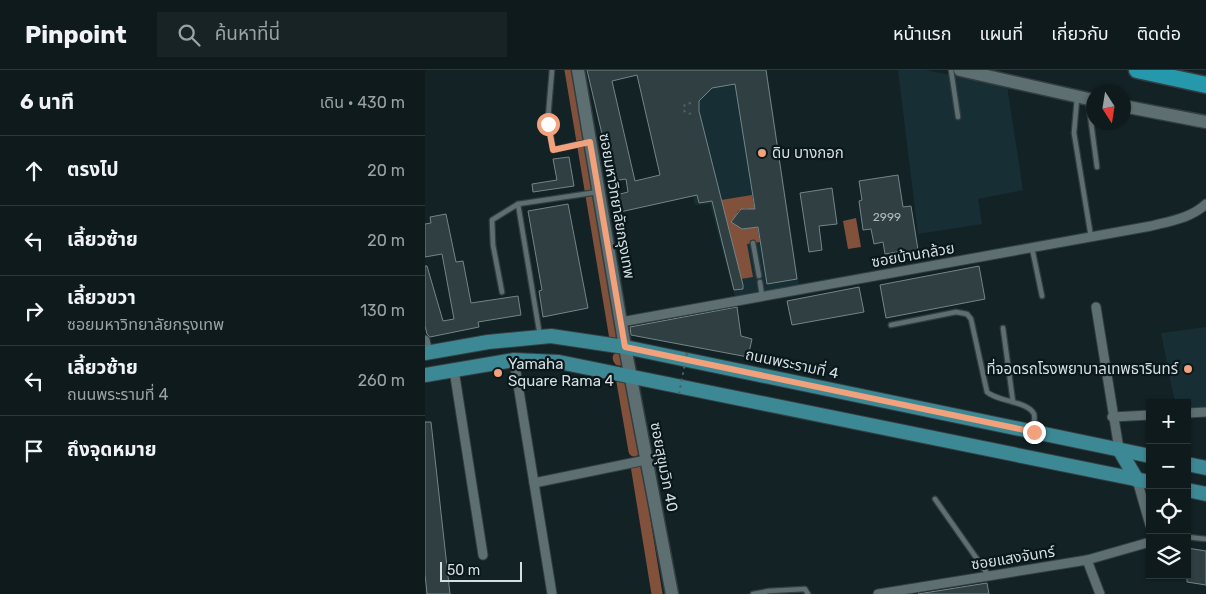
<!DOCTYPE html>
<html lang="th">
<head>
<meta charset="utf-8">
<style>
  :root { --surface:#0e1a1c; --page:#172325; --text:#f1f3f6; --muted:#9ba1a3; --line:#2e383b }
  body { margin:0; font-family:Rubik,"Noto Sans Thai",sans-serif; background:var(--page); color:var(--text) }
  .controls { position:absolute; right:15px; bottom:15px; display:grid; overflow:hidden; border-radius:0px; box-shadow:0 1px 4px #0004 }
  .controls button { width:45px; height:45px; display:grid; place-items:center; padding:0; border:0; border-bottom:1px solid var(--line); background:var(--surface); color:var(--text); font:25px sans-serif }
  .compass { position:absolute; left:661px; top:15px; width:45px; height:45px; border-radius:50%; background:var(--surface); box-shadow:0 1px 4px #0004; rotate:168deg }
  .scale { position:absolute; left:15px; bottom:12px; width:82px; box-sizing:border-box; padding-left:5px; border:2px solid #d5dfe1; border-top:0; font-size:14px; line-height:18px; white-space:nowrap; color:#d5dfe1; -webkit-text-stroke:4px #0a181b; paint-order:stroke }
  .stop { position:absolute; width:15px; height:15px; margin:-11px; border:4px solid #f1a17c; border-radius:50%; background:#fff }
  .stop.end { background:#f1a17c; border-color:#fff; box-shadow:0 1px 5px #0008 }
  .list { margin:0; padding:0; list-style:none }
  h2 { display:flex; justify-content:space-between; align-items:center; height:65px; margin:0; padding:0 20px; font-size:21px }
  h2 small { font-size:16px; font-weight:400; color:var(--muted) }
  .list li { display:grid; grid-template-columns:32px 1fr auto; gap:15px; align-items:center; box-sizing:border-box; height:70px; padding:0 20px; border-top:1px solid var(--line) }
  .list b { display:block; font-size:19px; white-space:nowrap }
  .list p { margin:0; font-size:16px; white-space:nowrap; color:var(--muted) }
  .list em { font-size:16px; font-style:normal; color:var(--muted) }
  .icon { flex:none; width:28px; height:28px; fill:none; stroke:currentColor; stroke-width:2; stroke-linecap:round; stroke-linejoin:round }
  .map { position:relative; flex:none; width:781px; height:524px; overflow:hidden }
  header { display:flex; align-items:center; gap:30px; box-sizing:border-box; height:70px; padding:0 25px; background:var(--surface); border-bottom:1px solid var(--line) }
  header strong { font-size:24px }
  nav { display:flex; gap:28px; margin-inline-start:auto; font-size:18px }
  .search { width:350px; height:45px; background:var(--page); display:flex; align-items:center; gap:12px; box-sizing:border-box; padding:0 18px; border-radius:0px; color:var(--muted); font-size:19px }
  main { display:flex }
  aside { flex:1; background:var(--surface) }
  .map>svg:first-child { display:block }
</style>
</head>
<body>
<header>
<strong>Pinpoint</strong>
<div class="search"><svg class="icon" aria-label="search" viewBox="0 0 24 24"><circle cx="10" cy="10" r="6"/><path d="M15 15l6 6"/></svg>ค้นหาที่นี่</div>
<nav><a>หน้าแรก</a><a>แผนที่</a><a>เกี่ยวกับ</a><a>ติดต่อ</a></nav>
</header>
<main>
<aside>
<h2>6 นาที<small>เดิน · 430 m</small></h2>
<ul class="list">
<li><svg class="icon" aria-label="ahead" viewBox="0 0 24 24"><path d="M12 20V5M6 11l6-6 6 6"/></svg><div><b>ตรงไป</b></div><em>20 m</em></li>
<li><svg class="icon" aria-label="left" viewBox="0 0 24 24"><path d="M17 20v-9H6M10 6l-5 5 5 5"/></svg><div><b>เลี้ยวซ้าย</b></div><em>20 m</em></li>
<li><svg class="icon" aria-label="right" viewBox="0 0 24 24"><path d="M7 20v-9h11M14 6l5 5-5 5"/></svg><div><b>เลี้ยวขวา</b><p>ซอยมหาวิทยาลัยกรุงเทพ</p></div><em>130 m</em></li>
<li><svg class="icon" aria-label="left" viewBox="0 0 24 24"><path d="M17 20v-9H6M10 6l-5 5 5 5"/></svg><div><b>เลี้ยวซ้าย</b><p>ถนนพระรามที่ 4</p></div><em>260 m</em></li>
<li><svg class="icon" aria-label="arrive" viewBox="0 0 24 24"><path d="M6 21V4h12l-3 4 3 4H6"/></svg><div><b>ถึงจุดหมาย</b></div></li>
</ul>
</aside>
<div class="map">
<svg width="781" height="524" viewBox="0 0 781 524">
  <rect width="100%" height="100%" fill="#132225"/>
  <g fill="#172f34">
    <polygon points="238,0 342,0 374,215 310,227 285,134 270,135"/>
    <polygon points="473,0 500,0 582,16 598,120 553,129 557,154 493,164"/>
    <polygon points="781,257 781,347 762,348 762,333 750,333 736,263"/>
  </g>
  <g fill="#81513b">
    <path d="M 327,125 L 331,145 C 326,139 321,136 313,141 L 310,148 L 317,159 L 327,157 L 331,149 L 335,172 L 322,174 L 328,207 L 316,209 L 296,130 Z"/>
    <polygon points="431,148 436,177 423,179 418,151"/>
  </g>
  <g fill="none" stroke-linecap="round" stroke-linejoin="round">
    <g stroke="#81513b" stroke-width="11">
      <polyline points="145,0 190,269"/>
      <polyline points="193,288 194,290"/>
      <polyline points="197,312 209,381"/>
      <polyline points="211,395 232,524"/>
    </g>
  </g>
  <g fill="#2f3f42" stroke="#738588" fill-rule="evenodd">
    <path d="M 162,0 L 341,0 L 372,209 L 342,214 L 333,157 L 317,159 L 306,152 L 316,139 L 330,139 L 310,14 L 287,18 L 274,31 L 274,41 L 318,215 L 318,219 L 309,220 L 287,131 L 274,133 L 272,125 L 195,142 L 191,125 L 203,122 L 201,109 L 188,111 ZM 212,5 L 235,105 L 210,111 L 187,11 Z"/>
    <polygon points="144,87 149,116 108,122 107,114 132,110 128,89"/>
    <polygon points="473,105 478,137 486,136 494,186 479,189 478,181 460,184 458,172 449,174 446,159 438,160 434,131 437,130 434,111"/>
    <polygon points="407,118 412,154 394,156 397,180 384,182 375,123"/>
    <polygon points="143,134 163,238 118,247 114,221 117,220 103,141"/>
    <polygon points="21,144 31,192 38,191 46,233 93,226 96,245 53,252 54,257 5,267 2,264 0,256 0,196 2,196 18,251 29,249 17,184 0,187 0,154 6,153 5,147"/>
    <polygon points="554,196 560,229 461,248 455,215"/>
    <polygon points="434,217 439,242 367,255 362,231"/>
    <polygon points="312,237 316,266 327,269 323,287 206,265 205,257"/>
    <polygon points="0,352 6,352 25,524 2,524 0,504"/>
    <polygon points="762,478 781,481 781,515 762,512"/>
    <polygon points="562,513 564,524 493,524"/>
  </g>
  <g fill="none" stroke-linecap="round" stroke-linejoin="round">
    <g stroke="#343e41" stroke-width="7">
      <g id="lane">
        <polyline points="127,0 123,48 128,80 163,72"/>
        <polyline points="526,0 533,47"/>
        <polyline points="652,28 649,63 666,167"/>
        <polyline points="663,30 672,97"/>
        <polyline points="328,173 334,206"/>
        <polyline points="607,178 617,226"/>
        <polyline points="335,212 337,226"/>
        <polyline points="77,222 68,175 67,150 93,134"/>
        <path d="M 466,255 L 531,242 L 542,244 L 546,249 L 562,322 C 573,332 603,331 609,344 C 610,348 609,355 609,360"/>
        <polyline points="578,258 588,332"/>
        <polyline points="115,266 93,134 173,122"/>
        <polyline points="510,429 564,506"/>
        <polyline points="762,467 781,469"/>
        <polyline points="328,524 344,521 380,519 383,524"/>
      </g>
    </g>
    <g stroke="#343e41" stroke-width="11">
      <g id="street">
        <polyline points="671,237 694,379"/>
        <path d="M 196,252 L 726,156 C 746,151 766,148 781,134"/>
        <polyline points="0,270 3,282"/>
        <polyline points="89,290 127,524"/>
        <polyline points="29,300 58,485"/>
        <polyline points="762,343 781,342"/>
        <polyline points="687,347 725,345"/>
        <polyline points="712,410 725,455"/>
        <polyline points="109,413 221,390"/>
        <polyline points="662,490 675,524"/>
        <polyline points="453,524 662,490 725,472"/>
      </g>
    </g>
    <g stroke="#343e41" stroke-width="15">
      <g id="secondary">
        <polyline points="153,0 200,277 247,524"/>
        <polyline points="535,0 668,30"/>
        <polyline points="698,36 781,52"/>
      </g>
    </g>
    <g stroke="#343e41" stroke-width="16">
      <g id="primary">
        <polyline points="0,283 63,272 126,266 200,277 725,386"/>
        <polyline points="0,305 89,290 134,292 725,412"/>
        <polyline points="694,379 712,410"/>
        <polyline points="762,394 781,398"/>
        <polyline points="762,420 781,424"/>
      </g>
    </g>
    <g stroke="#343e41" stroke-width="19">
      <polyline id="highway" points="712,0 781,15"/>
    </g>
    <polyline stroke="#525f62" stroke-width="2" stroke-dasharray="2.5 4" stroke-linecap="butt" points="266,33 260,34 258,40 263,44 268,43"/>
    <use href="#lane" stroke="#5e6f72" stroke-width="4.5"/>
    <use href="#street" stroke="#5e6f72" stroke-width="9"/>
    <use href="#secondary" stroke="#5e6f72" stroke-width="12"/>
    <use href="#primary" stroke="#3c8895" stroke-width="14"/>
    <use href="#highway" stroke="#2598ac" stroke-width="16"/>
    <polyline stroke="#525f62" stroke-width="2" stroke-dasharray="2.5 4" stroke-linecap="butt" points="254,324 262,283"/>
  </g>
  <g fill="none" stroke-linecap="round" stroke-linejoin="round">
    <polyline stroke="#f1a17c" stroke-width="6" points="123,54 128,80 165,72 200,277 609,362"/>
  </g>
  <g fill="#f1a17c" stroke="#0a181b" stroke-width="2">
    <circle cx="337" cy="83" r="5"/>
    <circle cx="763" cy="299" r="5"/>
    <circle cx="73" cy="303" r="5"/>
  </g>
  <g text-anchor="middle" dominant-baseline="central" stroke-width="4.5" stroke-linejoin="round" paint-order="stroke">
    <g font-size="12" fill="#acb7b9">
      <text x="462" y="147">2999</text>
    </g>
    <g font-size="15" fill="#d5dfe1" stroke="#0a181b" text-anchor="start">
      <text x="347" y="83">ดิบ บางกอก</text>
      <text x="83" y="294">Yamaha<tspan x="83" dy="17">Square Rama 4</tspan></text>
      <text x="753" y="299" text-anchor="end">ที่จอดรถโรงพยาบาลเทพธารินทร์</text>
    </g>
    <g font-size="15" fill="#d5dfe1" stroke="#0a181b">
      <text transform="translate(192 136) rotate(80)">ซอยมหาวิทยาลัยกรุงเทพ</text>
      <text transform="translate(488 185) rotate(-10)">ซอยบ้านกล้วย</text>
      <text transform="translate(367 294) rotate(12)">ถนนพระรามที่ 4</text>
      <text transform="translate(239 397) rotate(79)">ซอยสุขุมวิท 40</text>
      <text transform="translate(588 488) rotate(-9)">ซอยแสงจันทร์</text>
    </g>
  </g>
</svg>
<div class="controls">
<button>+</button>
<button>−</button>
<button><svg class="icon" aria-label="locate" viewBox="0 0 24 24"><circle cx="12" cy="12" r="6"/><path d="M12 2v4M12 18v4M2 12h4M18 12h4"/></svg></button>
<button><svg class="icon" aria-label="layers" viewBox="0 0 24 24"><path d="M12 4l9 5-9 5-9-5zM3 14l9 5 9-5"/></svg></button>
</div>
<svg class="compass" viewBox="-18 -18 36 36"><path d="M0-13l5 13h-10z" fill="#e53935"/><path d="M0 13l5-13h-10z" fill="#9ba1a3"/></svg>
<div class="scale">50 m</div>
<div class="stop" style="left:123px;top:54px"></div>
<div class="stop end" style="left:609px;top:362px"></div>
</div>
</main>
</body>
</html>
